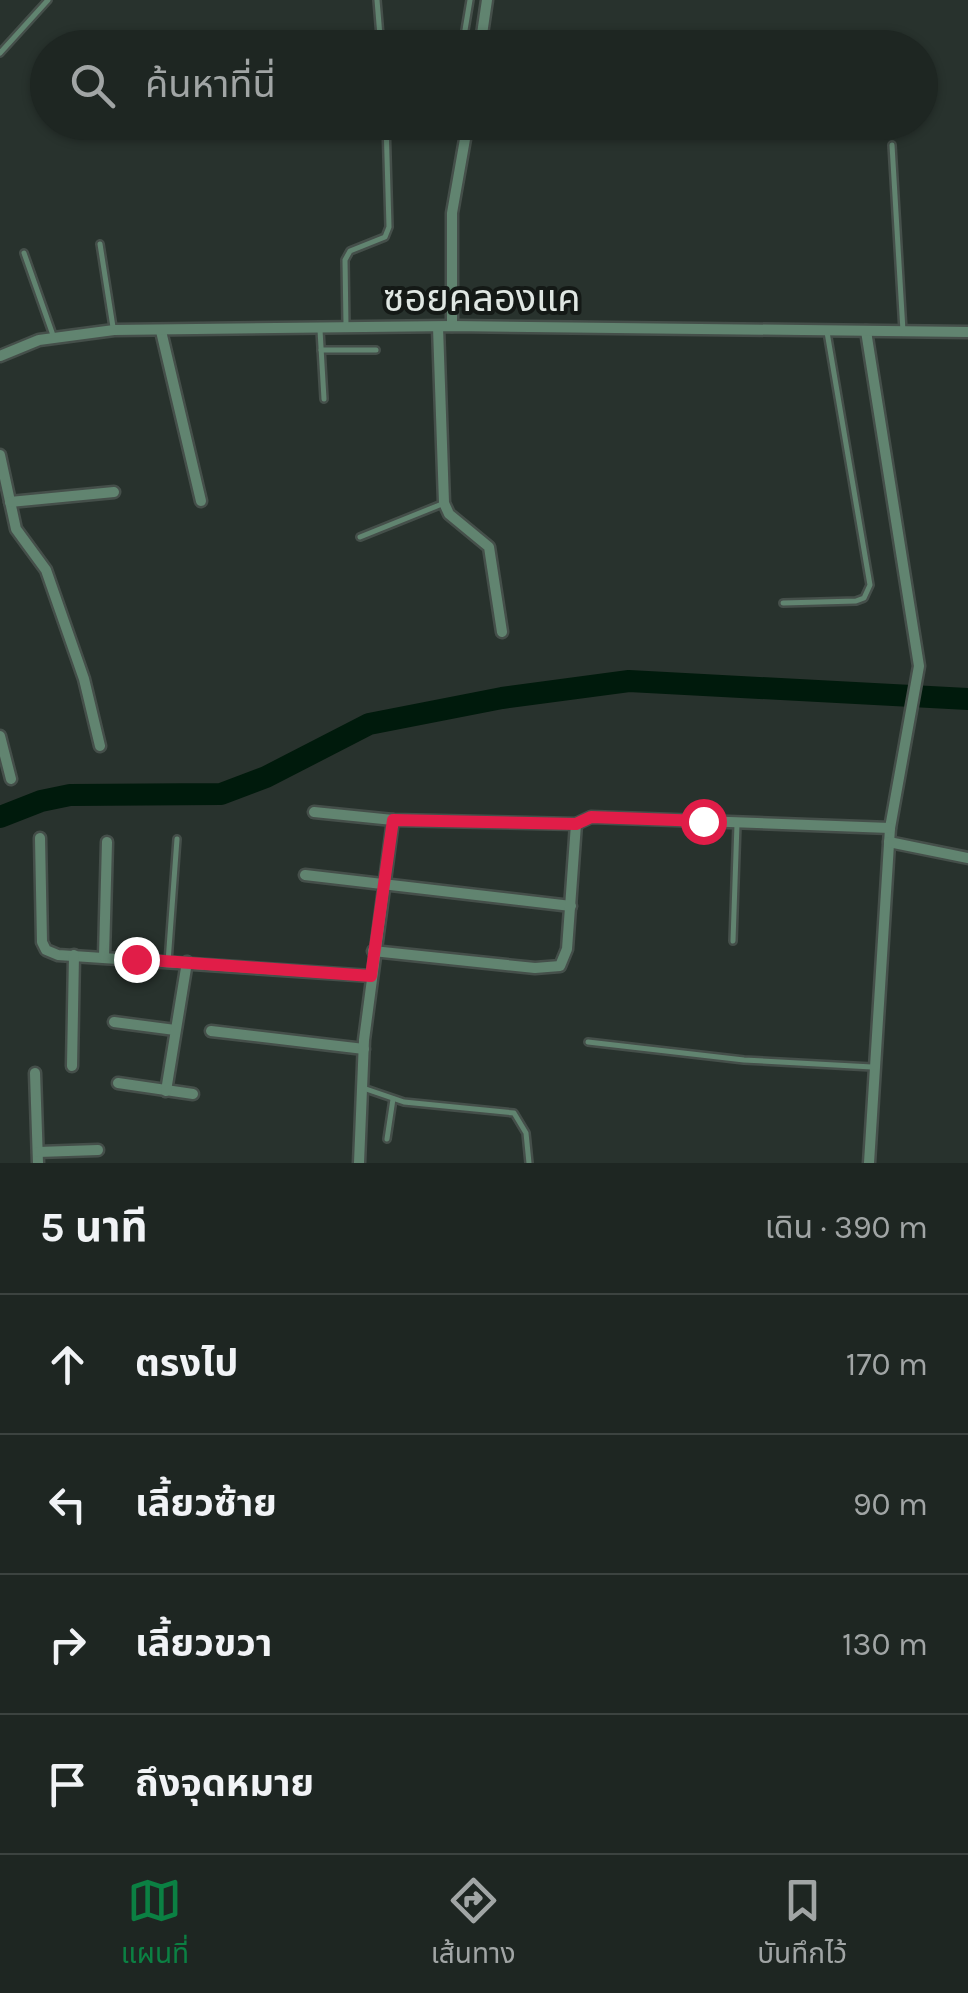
<!DOCTYPE html>
<html lang="th">
<head>
<meta charset="utf-8">
<style>
  :root { --surface:#1e2622; --page:#2b322f; --text:#f1f3f6; --muted:#a1a5a5; --line:#3c4340; --accent:#0b8043 }
  body { margin:0; font-family:Karla,"Noto Sans Thai",sans-serif; background:var(--page); color:var(--text) }
  .stop { position:absolute; width:30px; height:30px; margin:-22px; border:8px solid #e11d48; border-radius:50%; background:#fff }
  .stop.end { background:#e11d48; border-color:#fff; box-shadow:0 2px 10px #0008 }
  .list { margin:0; padding:0; list-style:none }
  h2 { display:flex; justify-content:space-between; align-items:center; height:130px; margin:0; padding:0 40px; font-size:42px }
  h2 small { font-size:32px; font-weight:400; color:var(--muted) }
  .list li { display:grid; grid-template-columns:65px 1fr auto; gap:30px; align-items:center; box-sizing:border-box; height:140px; padding:0 40px; border-top:2px solid var(--line) }
  .list b { display:block; font-size:38px; white-space:nowrap }
  .list em { font-size:32px; font-style:normal; color:var(--muted) }
  .icon { flex:none; width:55px; height:55px; fill:none; stroke:currentColor; stroke-width:2; stroke-linecap:round; stroke-linejoin:round }
  .map { position:relative; flex:none; width:968px; height:1163px; overflow:hidden }
  .search { position:absolute; background:var(--surface); box-shadow:0 2px 8px #0004; left:30px; right:30px; top:30px; height:110px; display:flex; align-items:center; gap:25px; box-sizing:border-box; padding:0 35px; border-radius:55px; color:var(--muted); font-size:38px }
  .sheet { height:690px; background:var(--surface) }
  nav { display:flex; justify-content:space-around; align-items:center; box-sizing:border-box; height:140px; border-top:2px solid var(--line); background:var(--surface); font-size:28px; color:var(--muted) }
  nav a { display:grid; justify-items:center; gap:5px }
  nav .on { color:var(--accent) }
  .map>svg:first-child { display:block }
</style>
</head>
<body>
<div class="map">
<svg width="968" height="1163" viewBox="0 0 968 1163">
  <rect width="100%" height="100%" fill="#28322d"/>
  <g fill="none" stroke-linecap="round" stroke-linejoin="round">
    <polyline stroke="#001a0c" stroke-width="22" points="0,817 41,801 70,795 221,794 266,777 369,724 502,698 629,681 968,699"/>
    <g stroke="#454f4a" stroke-width="10">
      <g id="lane">
        <polyline points="377,0 381,48"/>
        <polyline points="462,48 470,0"/>
        <polyline points="0,53 48,0"/>
        <polyline points="892,145 903,331"/>
        <polyline points="100,244 113,327"/>
        <polyline points="24,253 54,338"/>
        <polyline points="346,325 345,260 350,251 385,237 389,227 386,122"/>
        <polyline points="320,330 324,399"/>
        <polyline points="321,350 376,350"/>
        <polyline points="360,537 442,504"/>
        <polyline points="783,603 856,601 864,598 870,585 827,332"/>
        <polyline points="733,941 737,824"/>
        <polyline points="168,962 177,839"/>
        <polyline points="588,1042 744,1060 872,1067"/>
        <polyline points="363,1088 404,1102 514,1113 526,1133 529,1163"/>
        <polyline points="387,1139 393,1099"/>
      </g>
    </g>
    <g stroke="#454f4a" stroke-width="15">
      <g id="street">
        <polyline points="480,48 487,0"/>
        <polyline points="452,326 452,213 468,122"/>
        <polyline points="438,327 444,503 449,514 489,547 502,632"/>
        <polyline points="161,331 201,501"/>
        <polyline points="866,331 919,666 890,828 869,1163"/>
        <polyline points="0,356 39,340 114,330 452,326 968,332"/>
        <polyline points="0,455 16,529 46,570 84,679 100,746"/>
        <polyline points="10,502 114,492"/>
        <polyline points="0,736 11,779"/>
        <polyline points="314,812 393,820 576,824 591,817 890,828"/>
        <polyline points="40,838 42,942 46,950 58,955 371,976"/>
        <polyline points="889,842 968,858"/>
        <polyline points="305,875 571,906"/>
        <polyline points="373,951 535,968 560,966 567,949 576,824"/>
        <polyline points="104,956 107,842"/>
        <polyline points="114,1022 175,1030"/>
        <polyline points="211,1031 364,1049"/>
        <polyline points="72,1066 74,955"/>
        <polyline points="35,1073 38,1163"/>
        <polyline points="118,1083 193,1094"/>
        <polyline points="166,1091 187,962"/>
        <polyline points="38,1152 98,1150"/>
        <polyline points="359,1163 364,1040 393,820"/>
      </g>
    </g>
    <use href="#lane" stroke="#618470" stroke-width="5"/>
    <use href="#street" stroke="#618470" stroke-width="10"/>
  </g>
  <g fill="none" stroke-linecap="round" stroke-linejoin="round">
    <polyline stroke="#e11d48" stroke-width="12" points="136,959 371,976 393,820 576,824 591,817 703,821"/>
  </g>
  <g text-anchor="middle" dominant-baseline="central" stroke-width="8" stroke-linejoin="round" paint-order="stroke">
    <g font-size="38" fill="#e0e7e3" stroke="#141916">
      <text x="482" y="298">ซอยคลองแค</text>
    </g>
  </g>
</svg>
<div class="stop" style="left:703px;top:821px"></div>
<div class="stop end" style="left:136px;top:959px"></div>
<div class="search"><svg class="icon" aria-label="search" viewBox="0 0 24 24"><circle cx="10" cy="10" r="6"/><path d="M15 15l6 6"/></svg>ค้นหาที่นี่</div>
</div>
<section class="sheet">
<h2>5 นาที<small>เดิน · 390 m</small></h2>
<ul class="list">
<li><svg class="icon" aria-label="ahead" viewBox="0 0 24 24"><path d="M12 20V5M6 11l6-6 6 6"/></svg><div><b>ตรงไป</b></div><em>170 m</em></li>
<li><svg class="icon" aria-label="left" viewBox="0 0 24 24"><path d="M17 20v-9H6M10 6l-5 5 5 5"/></svg><div><b>เลี้ยวซ้าย</b></div><em>90 m</em></li>
<li><svg class="icon" aria-label="right" viewBox="0 0 24 24"><path d="M7 20v-9h11M14 6l5 5-5 5"/></svg><div><b>เลี้ยวขวา</b></div><em>130 m</em></li>
<li><svg class="icon" aria-label="arrive" viewBox="0 0 24 24"><path d="M6 21V4h12l-3 4 3 4H6"/></svg><div><b>ถึงจุดหมาย</b></div></li>
</ul>
</section>
<nav>
<a class="on"><svg class="icon" aria-label="map" viewBox="0 0 24 24"><path d="M3 6l6-2 6 2 6-2v14l-6 2-6-2-6 2zM9 4v14M15 6v14"/></svg>แผนที่</a>
<a><svg class="icon" aria-label="directions" viewBox="0 0 24 24"><path d="M12 3l9 9-9 9-9-9zM9 14v-3h6M13 9l2 2-2 2"/></svg>เส้นทาง</a>
<a><svg class="icon" aria-label="saved" viewBox="0 0 24 24"><path d="M7 4h10v16l-5-4-5 4z"/></svg>บันทึกไว้</a>
</nav>
</body>
</html>
